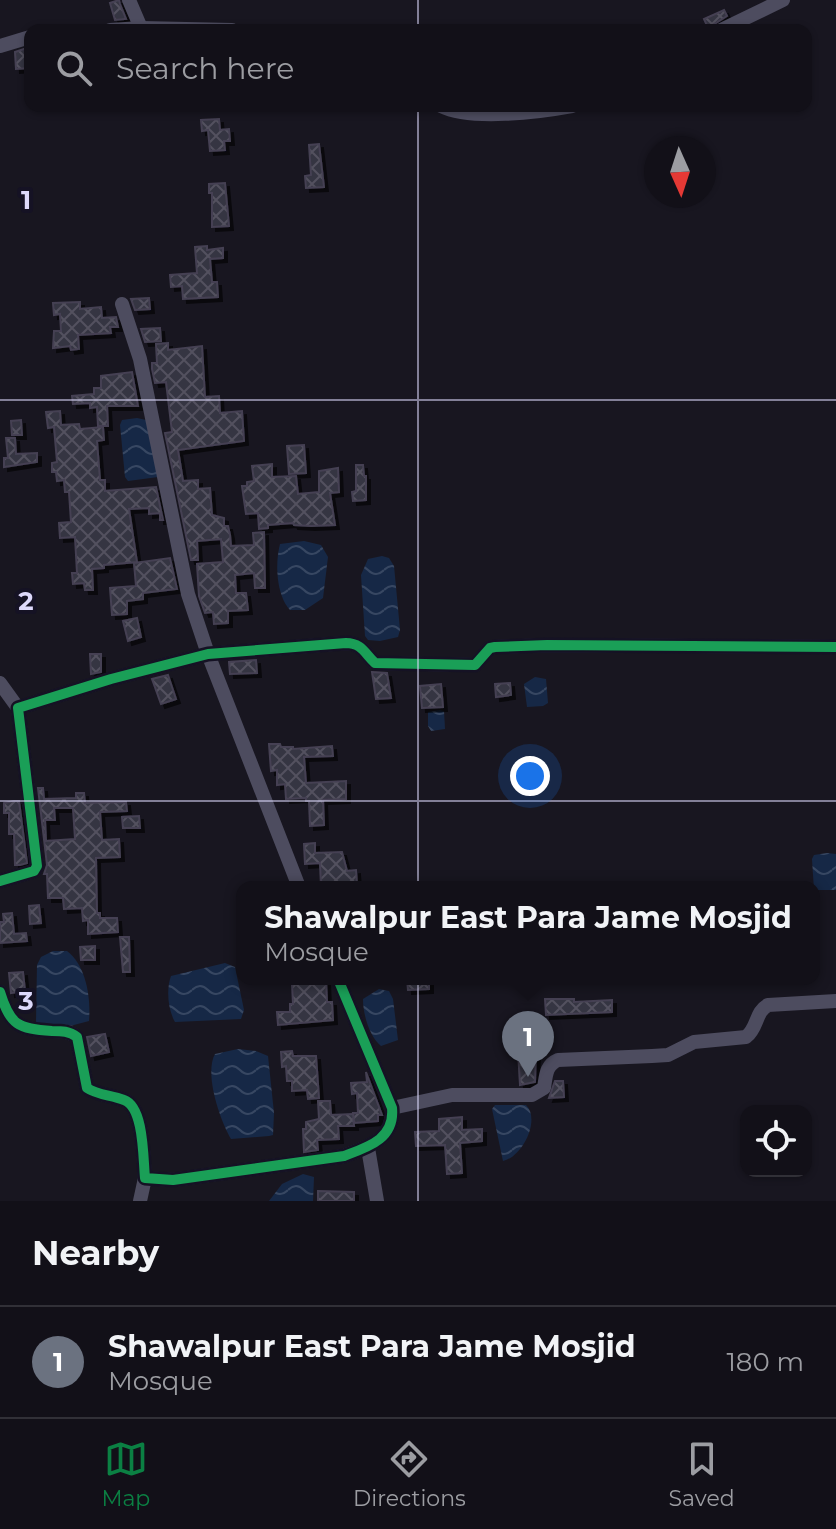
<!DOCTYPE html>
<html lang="en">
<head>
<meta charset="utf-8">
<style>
  :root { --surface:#121018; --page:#1f1e25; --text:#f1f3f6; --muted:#9c9da2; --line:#313037; --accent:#0b8043 }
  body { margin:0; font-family:Montserrat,sans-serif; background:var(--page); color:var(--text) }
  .controls { position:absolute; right:24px; bottom:24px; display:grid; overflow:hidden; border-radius:16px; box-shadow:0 2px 6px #0004 }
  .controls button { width:72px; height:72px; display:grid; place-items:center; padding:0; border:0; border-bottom:2px solid var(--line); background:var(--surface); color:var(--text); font:40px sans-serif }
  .compass { position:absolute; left:644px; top:136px; width:72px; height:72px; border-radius:50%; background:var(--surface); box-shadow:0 2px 6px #0004; rotate:177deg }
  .you { position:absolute; left:530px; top:776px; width:28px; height:28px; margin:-20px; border:6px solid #fff; border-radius:50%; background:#1a73e8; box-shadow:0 0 0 12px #1a73e833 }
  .badge { display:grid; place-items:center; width:52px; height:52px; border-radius:50%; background:var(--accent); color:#fff; font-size:26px; font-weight:700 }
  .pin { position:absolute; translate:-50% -66px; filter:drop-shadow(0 2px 4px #0008) }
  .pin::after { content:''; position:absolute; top:42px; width:28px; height:24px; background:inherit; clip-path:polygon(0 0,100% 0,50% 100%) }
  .popup { position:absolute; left:236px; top:881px; width:584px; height:104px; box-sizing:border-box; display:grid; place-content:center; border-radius:16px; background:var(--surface); filter:drop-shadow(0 2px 6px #0005); font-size:26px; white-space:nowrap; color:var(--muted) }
  .popup b { font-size:30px; color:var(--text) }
  .popup::after { content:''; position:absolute; left:50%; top:100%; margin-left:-16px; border:16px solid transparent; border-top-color:var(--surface) }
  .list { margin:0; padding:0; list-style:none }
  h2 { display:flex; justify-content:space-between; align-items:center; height:104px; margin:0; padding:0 32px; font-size:34px }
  h2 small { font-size:26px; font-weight:400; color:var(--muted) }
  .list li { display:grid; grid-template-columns:52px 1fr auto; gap:24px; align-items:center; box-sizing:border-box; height:112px; padding:0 32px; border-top:2px solid var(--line) }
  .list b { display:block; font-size:30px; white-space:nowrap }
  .list p { margin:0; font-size:26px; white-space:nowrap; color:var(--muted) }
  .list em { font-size:26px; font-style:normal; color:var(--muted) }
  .icon { flex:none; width:44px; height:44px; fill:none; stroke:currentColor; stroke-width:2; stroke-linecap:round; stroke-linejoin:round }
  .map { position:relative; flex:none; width:836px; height:1201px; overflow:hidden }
  .search { position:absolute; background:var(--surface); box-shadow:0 2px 6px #0004; left:24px; right:24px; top:24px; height:88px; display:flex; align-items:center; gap:20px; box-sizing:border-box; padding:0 28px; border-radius:16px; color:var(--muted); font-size:30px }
  .sheet { height:216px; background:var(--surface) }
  nav { display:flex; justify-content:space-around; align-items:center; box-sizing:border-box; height:112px; border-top:2px solid var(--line); background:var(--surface); font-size:22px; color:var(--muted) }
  nav a { display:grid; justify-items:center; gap:4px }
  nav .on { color:var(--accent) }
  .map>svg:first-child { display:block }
</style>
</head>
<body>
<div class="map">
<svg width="836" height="1201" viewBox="0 0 836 1201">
  <defs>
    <pattern id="water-waves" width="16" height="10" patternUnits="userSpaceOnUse" patternTransform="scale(2)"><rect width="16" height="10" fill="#162846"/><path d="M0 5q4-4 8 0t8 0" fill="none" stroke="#374762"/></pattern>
    <pattern id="building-cross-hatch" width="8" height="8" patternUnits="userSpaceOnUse" patternTransform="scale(2)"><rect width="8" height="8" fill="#363442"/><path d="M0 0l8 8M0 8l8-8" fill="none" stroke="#53515e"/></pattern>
    <filter id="shadow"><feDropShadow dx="4" dy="4" stdDeviation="0" flood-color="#0009"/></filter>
  </defs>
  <rect width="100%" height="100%" fill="#181620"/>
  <g fill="url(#water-waves)">
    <polygon points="137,418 146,420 158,477 128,481 125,477 120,425 122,420"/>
    <path d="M 304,541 L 321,545 L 328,557 L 323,598 L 305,610 L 290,610 C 276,595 275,563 280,544 Z"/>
    <polygon points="382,556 389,558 394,566 400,630 398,637 380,641 368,640 365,636 361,575 368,559"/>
    <polygon points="535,677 546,679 548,703 543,706 527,707 524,684"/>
    <polygon points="440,710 444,711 445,729 431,731 428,726 428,712"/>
    <polygon points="827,853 836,854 836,890 814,890 812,859 814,855"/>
    <path d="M 53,951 L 67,951 C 86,965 91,998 89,1021 L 70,1026 L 36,1023 L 37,965 L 41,957 Z"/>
    <path d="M 225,963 L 235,967 L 244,1010 L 241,1019 L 175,1022 C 168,1010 166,989 171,976 Z"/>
    <path d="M 379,989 L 389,991 L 393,999 L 398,1040 L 381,1046 C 369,1036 363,1014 363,999 Z"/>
    <path d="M 238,1049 L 256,1051 L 268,1056 L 274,1113 L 273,1135 L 269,1136 L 231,1139 C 220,1120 204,1074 215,1054 Z"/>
    <path d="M 495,1105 L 526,1105 C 541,1120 522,1157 503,1161 L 492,1109 Z"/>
    <polygon points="303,1174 314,1177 313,1201 269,1201 282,1184"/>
  </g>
  <g fill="url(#building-cross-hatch)" stroke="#454153" stroke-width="2" fill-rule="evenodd" filter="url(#shadow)">
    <polygon points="119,0 120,4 126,19 115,20 110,3"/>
    <polygon points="724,10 727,16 708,28 704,19"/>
    <polygon points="30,47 30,68 16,69 15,52"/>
    <polygon points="219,119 220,130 229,129 230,141 224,141 225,150 210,151 208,130 202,131 201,120"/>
    <polygon points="319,144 324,187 306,188 305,176 311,175 309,145"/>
    <polygon points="225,183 229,226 212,227 212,193 209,193 209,184"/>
    <polygon points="207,246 207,250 223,248 223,258 210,259 212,282 217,282 218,297 183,299 182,286 171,287 170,275 197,273 195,247"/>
    <polygon points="149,298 150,309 135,310 131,299"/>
    <polygon points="80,302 80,309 101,307 102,318 116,317 118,327 110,327 111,333 78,335 79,349 71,350 70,346 53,348 54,331 61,331 60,314 54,315 53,303"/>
    <polygon points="160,328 161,341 145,342 141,329"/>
    <polygon points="168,343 168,350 202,346 205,397 219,396 220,413 242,411 244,441 178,450 183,481 198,480 198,489 210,488 212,515 224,518 224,526 228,526 230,535 231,546 254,545 253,533 264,532 265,588 255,588 254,573 235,575 236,593 246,593 248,610 228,611 228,623 214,624 213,612 205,613 199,596 197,564 223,562 221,539 197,541 198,560 191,560 165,433 172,432 166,382 155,383 152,369 152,363 157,363 156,344"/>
    <polygon points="132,372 138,406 107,406 108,426 98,426 97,407 90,408 90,403 73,404 72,396 94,394 94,388 101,388 101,376"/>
    <polygon points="60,411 61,425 79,424 80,429 103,427 104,440 97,441 100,480 105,480 105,491 156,487 163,520 160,520 160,513 149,514 149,508 129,509 137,562 104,565 104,568 92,569 93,590 85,590 84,583 73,584 72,573 77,573 75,537 60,538 59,523 71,522 69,492 65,492 64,480 57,481 56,472 52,472 52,463 57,462 54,427 48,428 46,412"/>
    <polygon points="21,420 22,435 12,435 11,421"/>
    <polygon points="6,438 15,438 16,454 37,453 37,462 4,467 4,458 8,458"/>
    <polygon points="304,445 306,473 289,474 287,446"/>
    <polygon points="272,464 272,477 296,476 298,494 319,492 319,471 338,468 339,492 330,493 335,525 311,526 294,525 293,523 268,525 268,528 259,529 258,513 246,514 242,486 247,486 247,482 254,481 252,466"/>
    <polygon points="356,465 363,465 364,476 366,476 366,500 353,501 352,492 356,491"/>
    <polygon points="170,558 177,589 143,593 143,599 127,601 127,614 112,615 110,588 136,586 134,563"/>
    <polygon points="137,618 141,637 128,641 123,621"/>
    <polygon points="90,654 101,654 101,672 91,674"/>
    <polygon points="256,660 257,673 230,674 229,662"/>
    <polygon points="372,672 387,673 391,698 376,699"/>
    <polygon points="168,675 176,699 161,704 152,679"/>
    <polygon points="510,683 511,695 496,697 495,684"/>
    <polygon points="441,684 443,707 422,708 420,686"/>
    <polygon points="269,744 280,744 281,747 293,747 293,749 332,746 333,756 304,757 306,783 346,781 346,799 323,800 324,825 310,826 309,801 306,801 306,798 286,799 285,784 277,785 277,770 271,771"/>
    <path d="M 38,788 L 43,788 L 44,799 L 76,798 L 76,793 L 84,793 L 85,803 L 126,802 L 127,811 L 100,812 L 102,840 L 119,839 L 120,857 L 96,858 L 97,913 L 100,913 L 100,918 L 117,918 L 118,932 L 88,934 L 88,920 L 83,921 L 82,908 L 64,909 L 63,898 L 48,898 L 47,874 L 44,874 L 47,865 ZM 54,808 L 73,808 L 75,839 L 46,841 L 45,820 L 55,820 Z"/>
    <polygon points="14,801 19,801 27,863 20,865 15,865 14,834 9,834 9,813 4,813 4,803"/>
    <polygon points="139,816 140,828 123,828 122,817"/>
    <polygon points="315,843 315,853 342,852 347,871 356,870 357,884 321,887 320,863 305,864 304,844"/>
    <polygon points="39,905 41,923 30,924 29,906"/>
    <polygon points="12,913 14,934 26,933 27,941 0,943 0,922 4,922 3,914"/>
    <polygon points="120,937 129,937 130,972 123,972"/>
    <polygon points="95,946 95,960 81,960 80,947"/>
    <polygon points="23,972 25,991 11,993 9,973"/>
    <polygon points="309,979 326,979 327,1002 332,1002 333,1020 278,1025 277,1012 290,1012 290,1004 293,1004 292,984 310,984"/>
    <polygon points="407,979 429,979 429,989 408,990"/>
    <polygon points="545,999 574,999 574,1002 612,1000 612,1012 546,1015"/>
    <polygon points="105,1034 109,1052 91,1056 87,1037"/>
    <polygon points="536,1050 535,1082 520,1085 518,1051"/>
    <polygon points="292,1051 293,1056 316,1056 319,1098 308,1099 307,1090 292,1091 292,1081 287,1081 286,1066 282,1067 281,1052"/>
    <polygon points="366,1072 382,1115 378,1115 378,1121 354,1123 353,1113 358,1113 357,1093 352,1094 351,1083 367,1082"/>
    <polygon points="555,1081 563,1081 564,1097 549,1098"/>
    <polygon points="318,1101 330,1101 331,1115 353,1114 354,1126 338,1126 339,1139 317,1140 318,1150 304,1152 303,1129 306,1129 306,1122 319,1119"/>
    <polygon points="462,1117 462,1130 482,1129 482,1141 460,1143 462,1173 447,1174 445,1145 416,1146 415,1132 439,1131 439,1119"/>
    <polygon points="318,1191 354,1192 354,1201 318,1201"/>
  </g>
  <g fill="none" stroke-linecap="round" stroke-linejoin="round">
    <g stroke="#4d4c5f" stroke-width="14">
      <polyline points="129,0 141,28"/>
      <polyline points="110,30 141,28 232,30"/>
      <polyline points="721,30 783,0"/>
      <polyline points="0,46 30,37"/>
      <path d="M 441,106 C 471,121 539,112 572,106"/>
      <polyline points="122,304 140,359 188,594 208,654 299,887"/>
      <polyline points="0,683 18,708"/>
      <path d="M 0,881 L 34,871 L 37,866 L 18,708 L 111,679 L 208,654 L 346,643 C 362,643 365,654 375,663 L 475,665 L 490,648 L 495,647 L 547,645 L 836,647"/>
      <path d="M 0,992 C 10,1025 18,1029 52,1031 C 62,1031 69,1031 77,1037 L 87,1088 C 97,1095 111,1095 124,1100 C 144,1107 143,1157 145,1178 L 173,1180 L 344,1156 C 368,1147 395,1139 392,1108 L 338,979"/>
      <path d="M 392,1108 L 452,1095 L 532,1095 L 544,1088 C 546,1075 546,1065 558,1060 L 652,1056 L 668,1055 L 694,1042 L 746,1037 C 758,1028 755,1012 768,1005 L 836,1001"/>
      <polyline points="368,1148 377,1201"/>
      <polyline points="140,1201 145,1178"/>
    </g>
    <g stroke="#151224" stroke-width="15">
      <g id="cycleway">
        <path d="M 0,881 L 34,871 L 37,866 L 18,708 L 111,679 L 208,654 L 346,643 C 362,643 365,654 375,663 L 475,665 L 490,648 L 495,647 L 547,645 L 836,647"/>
        <path d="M 0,992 C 10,1025 18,1029 52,1031 C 62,1031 69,1031 77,1037 L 87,1088 C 97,1095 111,1095 124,1100 C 144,1107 143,1157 145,1178 L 173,1180 L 344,1156 C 368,1147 395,1139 392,1108 L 338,979"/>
      </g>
    </g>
    <use href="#cycleway" stroke="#1a9f57" stroke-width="10"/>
  </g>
  <path fill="none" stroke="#ddd9fb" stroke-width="2" stroke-opacity="0.55" d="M 418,0 L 418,30M 418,106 L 418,1201M 0,400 L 836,400M 0,801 L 836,801"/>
  <g font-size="26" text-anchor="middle" font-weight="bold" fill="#ddd9fb" stroke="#151224" stroke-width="8" stroke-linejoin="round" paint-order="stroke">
    <text x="26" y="209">1</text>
    <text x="26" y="610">2</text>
    <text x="26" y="1010">3</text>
  </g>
</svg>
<div class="controls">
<button><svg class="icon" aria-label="locate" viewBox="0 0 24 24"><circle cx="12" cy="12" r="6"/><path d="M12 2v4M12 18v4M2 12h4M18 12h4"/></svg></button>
</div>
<svg class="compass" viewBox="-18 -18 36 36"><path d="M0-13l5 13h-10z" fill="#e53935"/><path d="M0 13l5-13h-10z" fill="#9c9da2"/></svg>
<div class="you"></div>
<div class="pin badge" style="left:528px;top:1077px;background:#6b7280">1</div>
<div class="popup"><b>Shawalpur East Para Jame Mosjid</b>Mosque</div>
<div class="search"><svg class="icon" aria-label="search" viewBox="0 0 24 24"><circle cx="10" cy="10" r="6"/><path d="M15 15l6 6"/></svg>Search here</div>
</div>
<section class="sheet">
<h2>Nearby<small></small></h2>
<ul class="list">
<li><span class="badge" style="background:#6b7280">1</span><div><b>Shawalpur East Para Jame Mosjid</b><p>Mosque</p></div><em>180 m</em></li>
</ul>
</section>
<nav>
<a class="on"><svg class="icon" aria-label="map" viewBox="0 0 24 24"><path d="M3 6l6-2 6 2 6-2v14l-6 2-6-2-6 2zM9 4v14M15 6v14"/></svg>Map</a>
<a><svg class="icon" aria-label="directions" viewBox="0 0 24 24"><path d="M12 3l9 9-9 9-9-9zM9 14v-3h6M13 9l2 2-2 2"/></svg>Directions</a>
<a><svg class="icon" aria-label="saved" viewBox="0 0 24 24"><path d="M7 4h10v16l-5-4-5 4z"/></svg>Saved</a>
</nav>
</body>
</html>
